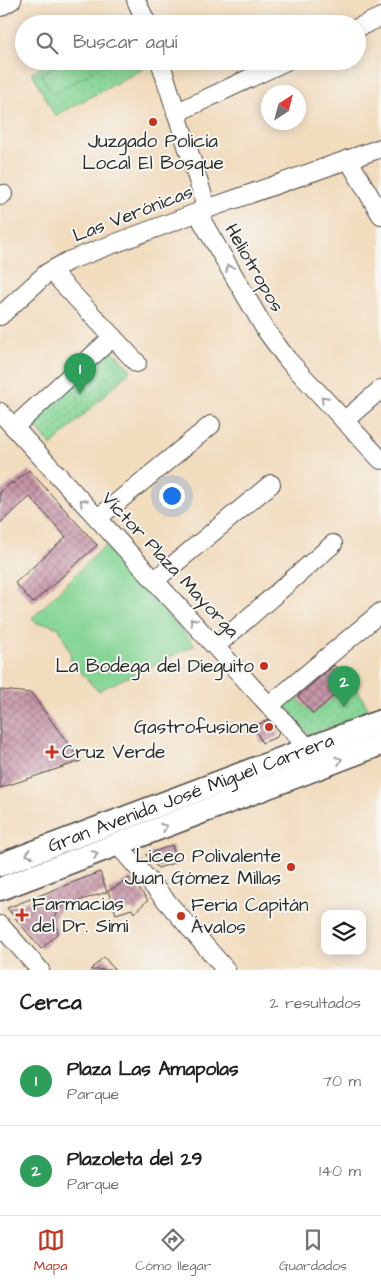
<!DOCTYPE html>
<html lang="es">
<head>
<meta charset="utf-8">
<style>
  :root { --surface:#fff; --page:#f6f6f6; --text:#202124; --muted:#757577; --line:#e0e0e0; --accent:#c8321e }
  body { margin:0; font-family:"Architects Daughter",sans-serif; background:var(--page); color:var(--text) }
  .controls { position:absolute; right:15px; bottom:15px; display:grid; overflow:hidden; border-radius:10px; box-shadow:0 2px 12px #0003 }
  .controls button { width:45px; height:45px; display:grid; place-items:center; padding:0; border:0; border-bottom:1px solid var(--line); background:var(--surface); color:var(--text); font:25px sans-serif }
  .compass { position:absolute; left:261px; top:85px; width:45px; height:45px; border-radius:50%; background:var(--surface); box-shadow:0 2px 12px #0003; rotate:36deg }
  .you { position:absolute; left:171px; top:495px; width:18px; height:18px; margin:-12px; border:4px solid #fff; border-radius:50%; background:#1a73e8; box-shadow:0 0 0 8px #1a73e833 }
  .badge { display:grid; place-items:center; width:32px; height:32px; border-radius:50%; background:var(--accent); color:#fff; font-size:16px; font-weight:700 }
  .pin { position:absolute; translate:-50% -41px; filter:drop-shadow(0 1px 2px #0008) }
  .pin::after { content:''; position:absolute; top:26px; width:18px; height:15px; background:inherit; clip-path:polygon(0 0,100% 0,50% 100%) }
  .list { margin:0; padding:0; list-style:none }
  h2 { display:flex; justify-content:space-between; align-items:center; height:65px; margin:0; padding:0 20px; font-size:21px }
  h2 small { font-size:16px; font-weight:400; color:var(--muted) }
  .list li { display:grid; grid-template-columns:32px 1fr auto; gap:15px; align-items:center; box-sizing:border-box; height:90px; padding:0 20px; border-top:1px solid var(--line) }
  .list b { display:block; font-size:19px; white-space:nowrap }
  .list p { margin:0; font-size:16px; white-space:nowrap; color:var(--muted) }
  .list em { font-size:16px; font-style:normal; color:var(--muted) }
  .icon { flex:none; width:28px; height:28px; fill:none; stroke:currentColor; stroke-width:2; stroke-linecap:round; stroke-linejoin:round }
  .map { position:relative; flex:none; width:381px; height:970px; overflow:hidden }
  .search { position:absolute; background:var(--surface); box-shadow:0 2px 12px #0003; left:15px; right:15px; top:15px; height:55px; display:flex; align-items:center; gap:12px; box-sizing:border-box; padding:0 18px; border-radius:28px; color:var(--muted); font-size:19px }
  .sheet { height:245px; background:var(--surface) }
  nav { display:flex; justify-content:space-around; align-items:center; box-sizing:border-box; height:70px; border-top:1px solid var(--line); background:var(--surface); font-size:14px; color:var(--muted) }
  nav a { display:grid; justify-items:center; gap:2px }
  nav .on { color:var(--accent) }
  .map>svg:first-child { display:block }
</style>
</head>
<body>
<div class="map">
<svg width="381" height="970" viewBox="0 0 381 970">
  <defs>
    <pattern id="grass-dots" width="8" height="8" patternUnits="userSpaceOnUse" patternTransform="scale(1.25)"><rect width="8" height="8" fill="#86d595"/><path d="M2 2h.1M6 6h.1" fill="none" stroke="#74b781" stroke-width="1.8" stroke-linecap="round"/></pattern>
    <pattern id="building-cross-hatch" width="8" height="8" patternUnits="userSpaceOnUse" patternTransform="scale(1.25)"><rect width="8" height="8" fill="#c794a8"/><path d="M0 0l8 8M0 8l8-8" fill="none" stroke="#a27989"/></pattern>
  </defs>
  <rect width="100%" height="100%" fill="#f6f6f2"/>
  <filter id="ink" filterUnits="userSpaceOnUse"><feTurbulence type="fractalNoise" baseFrequency=".02" numOctaves="2"/><feDisplacementMap in="SourceGraphic" scale="10" xChannelSelector="R" yChannelSelector="G"/><feConvolveMatrix kernelMatrix="1 2 1 2 8 2 1 2 1" color-interpolation-filters="sRGB"/></filter>
  <filter id="wash" filterUnits="userSpaceOnUse"><feTurbulence type="fractalNoise" baseFrequency=".0096" numOctaves="4" result="noise"/><feDisplacementMap in="SourceGraphic" scale="20" xChannelSelector="R" yChannelSelector="G"/><feGaussianBlur stdDeviation="1.12" result="paint"/><feColorMatrix in="noise" values="0 0 0 0 0 0 0 0 0 0 0 0 0 0 0 0 0 1.4 0 .05"/><feComposite in="paint" operator="in"/></filter>
  <g filter="url(#wash)">
    <rect width="100%" height="100%" fill="#f2dcbe"/>
    <g fill="url(#grass-dots)" stroke="#588060">
      <polygon points="52,61 143,61 145,68 55,116 32,73"/>
      <polygon points="107,345 131,370 51,446 29,418"/>
      <polygon points="353,682 371,714 309,735 278,701 289,690 312,714"/>
    </g>
    <g fill="#86d595" stroke="#588060">
      <polygon points="65,61 86,61 92,72 52,94 41,74"/>
      <polygon points="105,545 195,645 98,691 71,662 70,652 59,628 48,624 36,623 32,618"/>
    </g>
    <g id="blocks">
      <g fill="url(#building-cross-hatch)">
        <polygon points="29,470 97,545 33,603 15,583 66,537 30,497 0,523 0,492 12,482 13,484"/>
        <polygon points="334,665 349,682 313,714 298,696"/>
        <polygon points="0,690 31,693 81,761 0,788"/>
        <polygon points="268,720 279,732 277,737 262,743 254,726"/>
        <polygon points="172,845 177,862 158,868 146,855"/>
        <polygon points="100,872 107,892 62,906 54,918 58,933 41,949 7,908"/>
        <polygon points="130,878 148,900 134,913 132,909 116,914 108,891"/>
        <polygon points="104,957 115,970 90,970"/>
      </g>
    </g>
  </g>
  <g filter="url(#ink)">
    <use href="#blocks" fill-opacity="0" stroke="#494641" stroke-width="1"/>
    <g fill="none" stroke-linecap="round" stroke-linejoin="round">
      <g stroke="#494641" stroke-width="20">
        <g id="minor">
          <polyline points="136,0 147,24"/>
          <polyline points="0,7 12,0"/>
          <polyline points="357,28 381,17"/>
          <polyline points="160,61 204,199 202,221 265,329 287,359 381,460"/>
          <polyline points="176,113 286,61"/>
          <polyline points="348,159 381,215"/>
          <polyline points="0,196 3,194"/>
          <polyline points="51,271 137,363"/>
          <polyline points="0,316 47,273 68,261 204,210 381,148"/>
          <polyline points="0,412 308,748"/>
          <polyline points="344,421 381,389"/>
          <polyline points="14,427 113,337"/>
          <polyline points="98,518 211,425"/>
          <polyline points="155,580 271,484"/>
          <polyline points="216,646 333,544"/>
          <polyline points="270,705 381,612"/>
          <polyline points="118,845 226,970"/>
          <polyline points="0,925 40,970"/>
        </g>
      </g>
      <g stroke="#494641" stroke-width="25">
        <g id="major">
          <path id="s1" d="M 0,865 L 381,721"/>
          <polyline points="0,889 381,744"/>
        </g>
      </g>
      <use href="#minor" stroke="#fff" stroke-width="18"/>
      <use href="#major" stroke="#fff" stroke-width="22"/>
    </g>
    <defs><path id="oneway-chevron" d="M-2-3.5L2.5 0L-2 3.5" fill="none" stroke-width="1.6" stroke-linecap="round" stroke-linejoin="round" transform="scale(1.25)"/></defs>
    <g stroke="#a0a0a0">
      <use href="#oneway-chevron" transform="translate(229 268) rotate(-120)"/>
      <use href="#oneway-chevron" transform="translate(324 399) rotate(-133)"/>
      <use href="#oneway-chevron" transform="translate(83 502) rotate(-133)"/>
      <use href="#oneway-chevron" transform="translate(193 621) rotate(-133)"/>
      <use href="#oneway-chevron" transform="translate(339 760) rotate(-21)"/>
      <use href="#oneway-chevron" transform="translate(164 827) rotate(-21)"/>
      <use href="#oneway-chevron" transform="translate(29 854) rotate(159)"/>
      <use href="#oneway-chevron" transform="translate(95 854) rotate(-21)"/>
    </g>
  </g>
  <g fill="#c8321e" stroke="#f6f6f2" stroke-width="2">
    <circle cx="153" cy="122" r="5"/>
    <circle cx="264" cy="666" r="5"/>
    <circle cx="269" cy="727" r="5"/>
    <path d="M49.5 744.5h5v5h5v5h-5v5h-5v-5h-5v-5h5z"/>
    <circle cx="291" cy="867" r="5"/>
    <path d="M19.5 907.5h5v5h5v5h-5v5h-5v-5h-5v-5h5z"/>
    <circle cx="181" cy="916" r="5"/>
  </g>
  <g text-anchor="middle" dominant-baseline="central" stroke-width="4" stroke-linejoin="round" paint-order="stroke">
    <g font-size="19" fill="#2b2b2b" stroke="#f6f6f2" text-anchor="end">
      <text x="153" y="141" text-anchor="middle">Juzgado Policía<tspan x="153" dy="22">Local El Bosque</tspan></text>
      <text x="254" y="666">La Bodega del Dieguito</text>
      <text x="259" y="727">Gastrofusione</text>
      <text x="62" y="752" text-anchor="start">Cruz Verde</text>
      <text x="281" y="856">Liceo Polivalente<tspan x="281" dy="22">Juan Gómez Millas</tspan></text>
      <text x="32" y="904" text-anchor="start">Farmacias<tspan x="32" dy="22">del Dr. Simi</tspan></text>
      <text x="191" y="905" text-anchor="start">Feria Capitán<tspan x="191" dy="22">Ávalos</tspan></text>
    </g>
    <g font-size="19" fill="#2b2b2b" stroke="#f6f6f2">
      <text transform="translate(133 214) rotate(-21)">Las Verónicas</text>
      <text transform="translate(254 268) rotate(60)">Heliotropos</text>
      <text transform="translate(170 565) rotate(47)">Víctor Plaza Mayorga</text>
      <text stroke="none"><textPath href="#s1" startOffset="204">Gran Avenida José Miguel Carrera</textPath></text>
    </g>
  </g>
</svg>
<div class="controls">
<button><svg class="icon" aria-label="layers" viewBox="0 0 24 24"><path d="M12 4l9 5-9 5-9-5zM3 14l9 5 9-5"/></svg></button>
</div>
<svg class="compass" viewBox="-18 -18 36 36"><path d="M0-13l5 13h-10z" fill="#e53935"/><path d="M0 13l5-13h-10z" fill="#757577"/></svg>
<div class="you"></div>
<div class="pin badge" style="left:80px;top:394px;background:#2e9e5b">1</div>
<div class="pin badge" style="left:344px;top:707px;background:#2e9e5b">2</div>
<div class="search"><svg class="icon" aria-label="search" viewBox="0 0 24 24"><circle cx="10" cy="10" r="6"/><path d="M15 15l6 6"/></svg>Buscar aquí</div>
</div>
<section class="sheet">
<h2>Cerca<small>2 resultados</small></h2>
<ul class="list">
<li><span class="badge" style="background:#2e9e5b">1</span><div><b>Plaza Las Amapolas</b><p>Parque</p></div><em>70 m</em></li>
<li><span class="badge" style="background:#2e9e5b">2</span><div><b>Plazoleta del 29</b><p>Parque</p></div><em>140 m</em></li>
</ul>
</section>
<nav>
<a class="on"><svg class="icon" aria-label="map" viewBox="0 0 24 24"><path d="M3 6l6-2 6 2 6-2v14l-6 2-6-2-6 2zM9 4v14M15 6v14"/></svg>Mapa</a>
<a><svg class="icon" aria-label="directions" viewBox="0 0 24 24"><path d="M12 3l9 9-9 9-9-9zM9 14v-3h6M13 9l2 2-2 2"/></svg>Cómo llegar</a>
<a><svg class="icon" aria-label="saved" viewBox="0 0 24 24"><path d="M7 4h10v16l-5-4-5 4z"/></svg>Guardados</a>
</nav>
</body>
</html>
